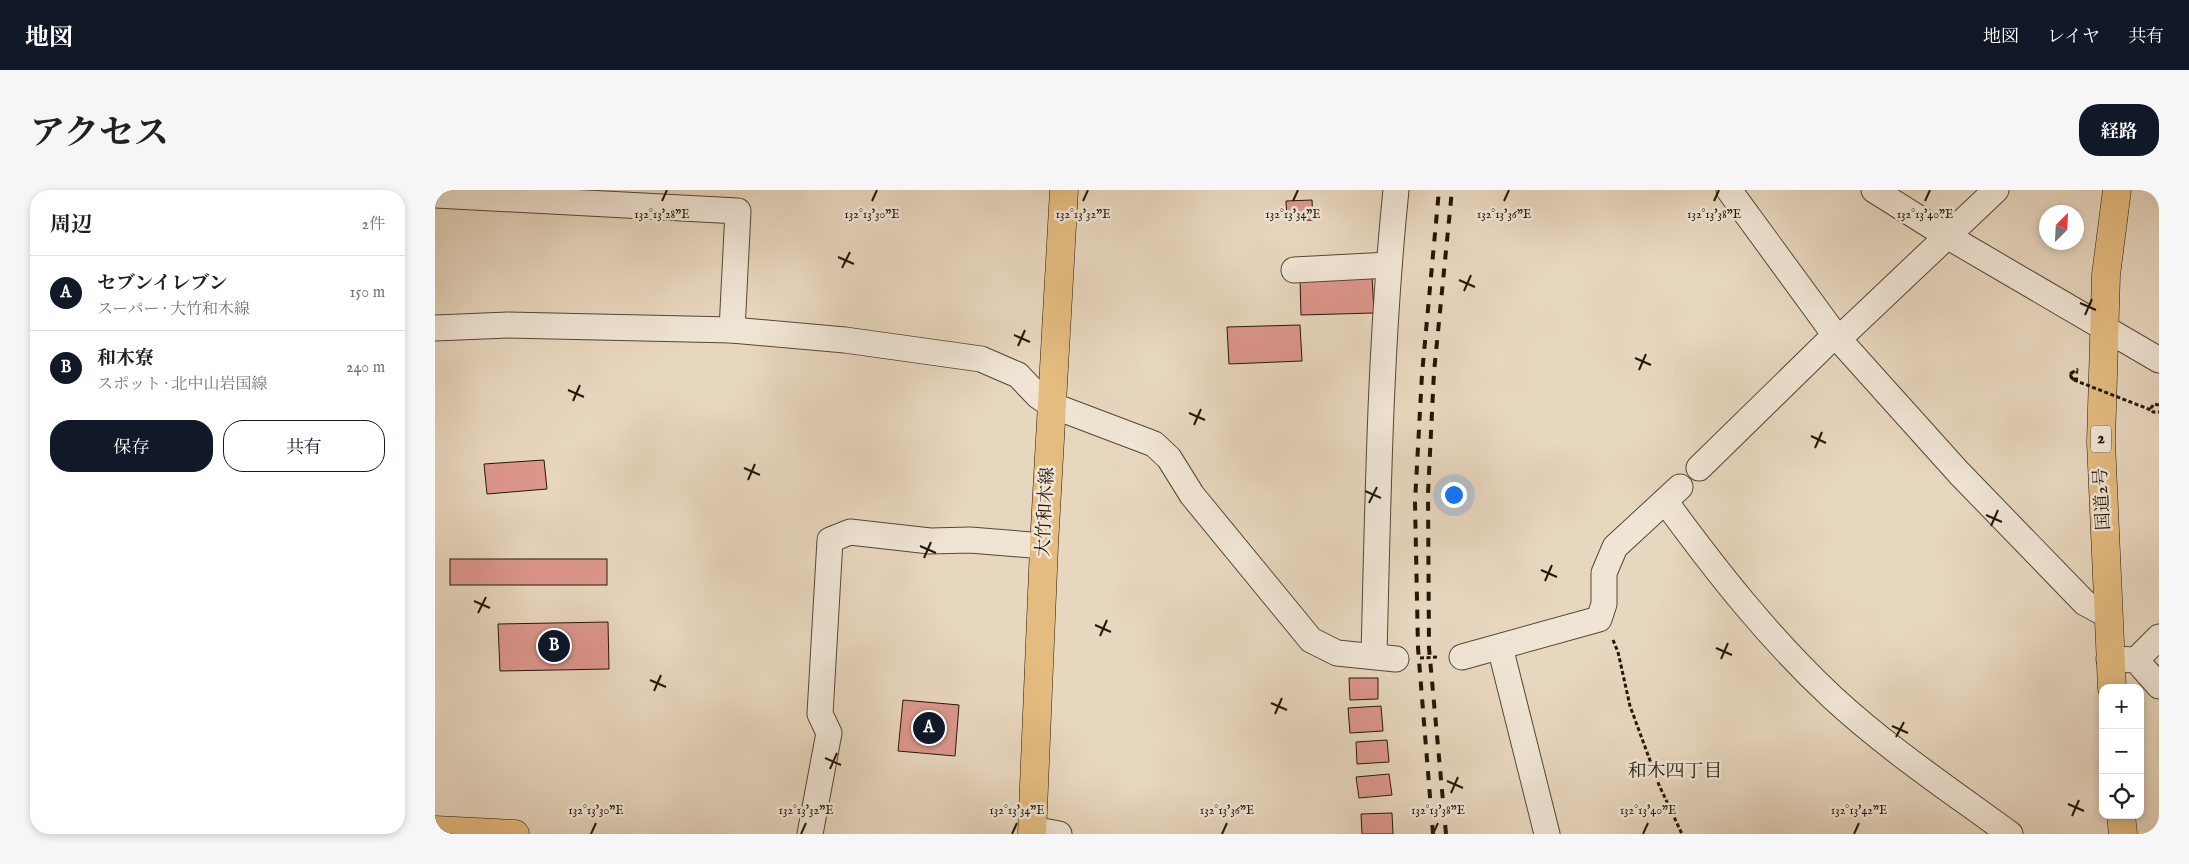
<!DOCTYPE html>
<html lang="ja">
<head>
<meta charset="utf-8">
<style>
  :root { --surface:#fff; --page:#f6f6f6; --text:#202124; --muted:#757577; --line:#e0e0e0; --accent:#111827 }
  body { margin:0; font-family:"IM FELL English","Noto Serif JP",serif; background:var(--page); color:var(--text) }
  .controls { position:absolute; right:15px; bottom:15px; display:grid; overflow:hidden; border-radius:10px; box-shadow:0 2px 8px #0003 }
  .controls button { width:45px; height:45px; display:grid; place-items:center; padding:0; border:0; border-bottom:1px solid var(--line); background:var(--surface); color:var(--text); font:25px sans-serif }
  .compass { position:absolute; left:1604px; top:15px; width:45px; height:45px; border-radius:50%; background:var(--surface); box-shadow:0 2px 8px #0003; rotate:24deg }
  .you { position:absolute; left:1018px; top:304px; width:18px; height:18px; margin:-12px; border:4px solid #fff; border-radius:50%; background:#1a73e8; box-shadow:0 0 0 8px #1a73e833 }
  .badge { display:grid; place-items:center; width:32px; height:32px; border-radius:50%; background:var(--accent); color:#fff; font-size:16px; font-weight:700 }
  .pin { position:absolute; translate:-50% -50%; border:2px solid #fff; box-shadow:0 1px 5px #0006 }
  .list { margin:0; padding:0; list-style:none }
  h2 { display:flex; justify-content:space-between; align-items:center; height:65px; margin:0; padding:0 20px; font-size:21px }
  h2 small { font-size:16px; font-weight:400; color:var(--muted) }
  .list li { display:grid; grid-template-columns:32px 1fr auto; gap:15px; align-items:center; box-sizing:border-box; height:75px; padding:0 20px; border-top:1px solid var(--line) }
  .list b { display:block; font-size:19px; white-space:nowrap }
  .list p { margin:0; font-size:16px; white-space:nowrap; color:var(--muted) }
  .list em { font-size:16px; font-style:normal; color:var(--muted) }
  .actions { display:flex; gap:10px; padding:15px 20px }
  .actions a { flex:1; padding:11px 0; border:1px solid var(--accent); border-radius:20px; text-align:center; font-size:18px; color:var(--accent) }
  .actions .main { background:var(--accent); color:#fff }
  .icon { flex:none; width:28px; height:28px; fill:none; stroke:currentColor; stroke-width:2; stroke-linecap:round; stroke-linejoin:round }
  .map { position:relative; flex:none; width:1724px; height:644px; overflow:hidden; border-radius:20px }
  header { display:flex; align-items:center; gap:30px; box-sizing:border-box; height:70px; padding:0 25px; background:var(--accent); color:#fff }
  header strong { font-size:24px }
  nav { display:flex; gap:28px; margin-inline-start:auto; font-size:18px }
  .intro { display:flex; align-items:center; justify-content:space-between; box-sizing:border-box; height:120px; padding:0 30px }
  h1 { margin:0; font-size:35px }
  .button { padding:12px 22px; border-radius:20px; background:var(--accent); color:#fff; font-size:18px; font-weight:700 }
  main { display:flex; gap:30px; padding:0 30px }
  aside { flex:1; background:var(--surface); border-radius:20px; box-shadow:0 2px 8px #0003 }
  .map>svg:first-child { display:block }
</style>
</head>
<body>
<header>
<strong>地図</strong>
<nav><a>地図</a><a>レイヤ</a><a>共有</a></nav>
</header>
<div class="intro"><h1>アクセス</h1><a class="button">経路</a></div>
<main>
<aside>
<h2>周辺<small>2件</small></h2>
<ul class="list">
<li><span class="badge">A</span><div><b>セブンイレブン</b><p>スーパー · 大竹和木線</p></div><em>150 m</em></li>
<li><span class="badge">B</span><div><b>和木寮</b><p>スポット · 北中山岩国線</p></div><em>240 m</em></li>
</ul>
<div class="actions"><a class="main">保存</a><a>共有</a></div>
</aside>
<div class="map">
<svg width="1724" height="644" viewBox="0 0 1724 644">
  <rect width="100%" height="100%" fill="#e8d7bf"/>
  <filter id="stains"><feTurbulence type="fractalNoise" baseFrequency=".004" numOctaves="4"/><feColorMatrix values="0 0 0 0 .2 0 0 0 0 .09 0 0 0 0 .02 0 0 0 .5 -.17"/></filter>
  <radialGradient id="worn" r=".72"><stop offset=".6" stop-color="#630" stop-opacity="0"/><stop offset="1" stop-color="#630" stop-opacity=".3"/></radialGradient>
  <g fill="#de978d" stroke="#231709">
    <polygon points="877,10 878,30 852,31 851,11"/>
    <polygon points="937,86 939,123 866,125 865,89"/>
    <polygon points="865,135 867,171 794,174 792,137"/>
    <polygon points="109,270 112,299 52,304 49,274"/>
    <rect x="15" y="369" width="157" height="26"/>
    <polygon points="173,432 174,479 65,481 63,434"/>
    <polygon points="914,488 943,488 943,509 915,510"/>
    <polygon points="468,510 524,515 520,566 463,561"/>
    <polygon points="946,516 948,541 915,543 913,518"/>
    <polygon points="952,550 954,572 922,574 921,552"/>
    <polygon points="954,584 957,605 924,608 921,587"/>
    <polygon points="957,623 958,644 927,644 926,624"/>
  </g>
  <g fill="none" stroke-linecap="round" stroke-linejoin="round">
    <g stroke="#544736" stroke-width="27">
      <g id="minor">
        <polyline points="1294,0 1400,145 1524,283 1650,413 1674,426"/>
        <polyline points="1439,0 1512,46 1724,170"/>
        <polyline points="0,5 303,21 297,140"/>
        <polyline points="859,80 954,75"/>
        <polyline points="0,138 73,135 297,140 410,150 546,169 583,185 603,206 616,215 719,254 734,268 757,305 876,450 902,463 961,469"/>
        <polyline points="1264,278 1400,145 1410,143 1561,0"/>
        <path d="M 1230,311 C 1282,382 1333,447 1397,507 C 1452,558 1515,600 1575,644"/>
        <polyline points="1065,457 1112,644"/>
        <path d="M 939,465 C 943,310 945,154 961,0"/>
        <polyline points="1027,467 1164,429 1169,414 1169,383 1180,357 1245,297"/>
        <polyline points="1674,469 1701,470 1724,496"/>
        <polyline points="1701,470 1724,447"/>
        <polyline points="597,639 624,644"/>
        <polyline points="375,644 394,543 385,524 395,350 415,342 495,351 535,350 609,356"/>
      </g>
    </g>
    <g stroke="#231709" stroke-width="29">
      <g id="major">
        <polyline points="0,640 80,644"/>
        <polyline points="597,644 609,356 629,0"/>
      </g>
    </g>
    <g stroke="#231709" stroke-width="29">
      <g id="highway">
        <polyline points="1677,498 1666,252 1671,85 1682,0"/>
        <polyline points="1686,625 1688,644"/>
      </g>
    </g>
    <g stroke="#231709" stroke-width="3" stroke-dasharray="4 2.5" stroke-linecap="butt">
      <polyline points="1643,189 1637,189 1635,184 1643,179"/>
      <polyline points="1639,190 1636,187 1636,183 1643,182"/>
      <polyline points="1724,215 1719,214 1716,218 1718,222 1724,222"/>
      <polyline points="1178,450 1183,462 1195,516 1224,595 1247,644"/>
      <polyline points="985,468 1004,467"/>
    </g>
    <use href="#minor" stroke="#f0e5d5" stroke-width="25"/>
    <use href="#major" stroke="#e4bc80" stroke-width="28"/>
    <use href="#highway" stroke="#e4bc80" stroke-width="28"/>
    <g stroke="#231709" stroke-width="4" stroke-dasharray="9 9" stroke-linecap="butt">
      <polyline points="998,644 983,458 980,312 987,184 1004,0"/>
      <polyline points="1011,644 994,458 993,303 999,182 1017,0"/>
    </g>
    <polyline stroke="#231709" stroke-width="3" stroke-dasharray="4 2.5" stroke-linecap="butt" points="1639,190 1716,220"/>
  </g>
  <path fill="none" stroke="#231709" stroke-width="2" d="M 227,11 L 232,0M 437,11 L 442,0M 648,11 L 653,0M 858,11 L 863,0M 1069,11 L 1074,0M 1279,11 L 1284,0M 1490,11 L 1495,0M 403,67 L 419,74M 407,78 L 415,62M 1024,90 L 1040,97M 1029,101 L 1036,85M 1645,113 L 1661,120M 1650,125 L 1657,109M 579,145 L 595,152M 583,156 L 590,140M 1200,168 L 1216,175M 1204,180 L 1211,164M 133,200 L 149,207M 138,211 L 145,195M 754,223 L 770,230M 759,235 L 766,219M 1376,246 L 1391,253M 1380,258 L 1387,242M 309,278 L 325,285M 313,290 L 320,274M 930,301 L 946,308M 934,313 L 942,297M 1551,325 L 1567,332M 1556,336 L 1563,320M 485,356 L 501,363M 489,368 L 496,352M 1106,380 L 1122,387M 1110,391 L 1117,375M 39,411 L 55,418M 43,423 L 51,407M 660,435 L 676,442M 665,446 L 672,430M 1281,458 L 1297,465M 1286,469 L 1293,453M 215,490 L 231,497M 219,501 L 226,485M 836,513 L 852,520M 840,524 L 847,508M 1457,536 L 1473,543M 1461,547 L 1469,532M 390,568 L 406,575M 395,579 L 402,563M 1012,591 L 1028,598M 1016,603 L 1023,587M 1633,614 L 1649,621M 1637,626 L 1644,610M 156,644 L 161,633M 366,644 L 371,633M 577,644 L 582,633M 787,644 L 792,633M 998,644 L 1003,633M 1208,644 L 1213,633M 1419,644 L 1424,633"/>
  <g text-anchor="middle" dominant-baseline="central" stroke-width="5" stroke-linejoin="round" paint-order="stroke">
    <rect fill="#f0e5d5" stroke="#605546" stroke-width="1" x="1656" y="235.5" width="20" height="27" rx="4"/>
    <g font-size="16" font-weight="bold" fill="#231709">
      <text x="1666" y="249">2</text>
    </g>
    <g font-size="18" fill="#231709" stroke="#f0e5d5">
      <text transform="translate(1668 309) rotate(-93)">国道2号</text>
      <text transform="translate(611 322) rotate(-87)">大竹和木線</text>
    </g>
    <g font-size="19" fill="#231709" stroke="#f0e5d5">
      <text x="1240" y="582">和木四丁目</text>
    </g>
  </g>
  <g font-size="12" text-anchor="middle" fill="#231709" stroke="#f0e5d5" stroke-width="5" stroke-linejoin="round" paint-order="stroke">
    <text x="227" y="28">132°13'28"E</text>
    <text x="437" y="28">132°13'30"E</text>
    <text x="648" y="28">132°13'32"E</text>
    <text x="858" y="28">132°13'34"E</text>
    <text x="1069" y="28">132°13'36"E</text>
    <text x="1279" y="28">132°13'38"E</text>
    <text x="1490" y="28">132°13'40"E</text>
    <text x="161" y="624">132°13'30"E</text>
    <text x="371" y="624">132°13'32"E</text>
    <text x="582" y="624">132°13'34"E</text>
    <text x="792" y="624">132°13'36"E</text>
    <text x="1003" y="624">132°13'38"E</text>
    <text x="1213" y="624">132°13'40"E</text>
    <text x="1424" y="624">132°13'42"E</text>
  </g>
  <rect width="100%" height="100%" filter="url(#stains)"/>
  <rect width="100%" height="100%" fill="url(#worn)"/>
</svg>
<div class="controls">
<button>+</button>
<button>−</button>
<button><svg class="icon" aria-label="locate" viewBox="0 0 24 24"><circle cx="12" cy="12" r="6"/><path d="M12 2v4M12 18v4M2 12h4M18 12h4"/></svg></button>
</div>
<svg class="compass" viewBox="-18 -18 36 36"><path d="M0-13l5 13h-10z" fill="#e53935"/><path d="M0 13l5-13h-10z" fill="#757577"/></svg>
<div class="you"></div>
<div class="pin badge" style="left:494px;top:538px">A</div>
<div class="pin badge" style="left:119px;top:456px">B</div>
</div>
</main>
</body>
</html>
